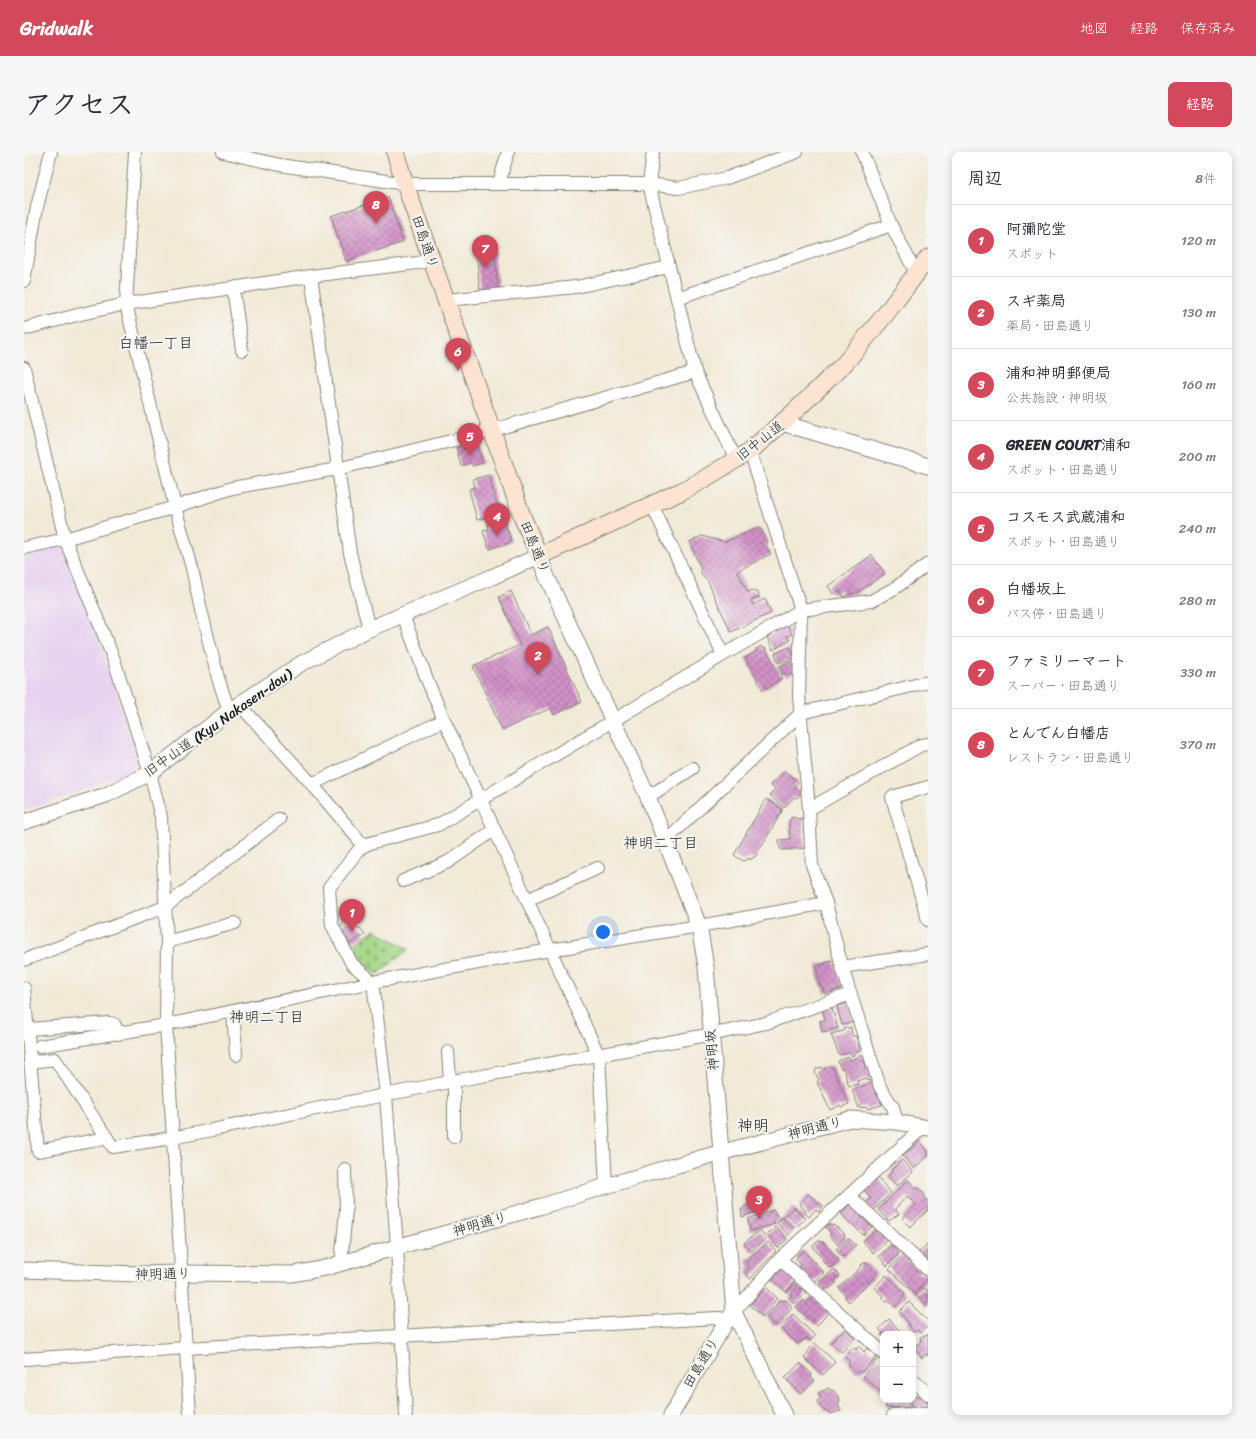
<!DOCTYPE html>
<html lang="ja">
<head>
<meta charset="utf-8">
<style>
  :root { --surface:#fff; --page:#f7f7f7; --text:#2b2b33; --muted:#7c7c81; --line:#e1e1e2; --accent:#d1495b }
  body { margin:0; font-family:Sriracha,"Klee One",sans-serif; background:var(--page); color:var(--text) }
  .controls { position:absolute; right:12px; bottom:12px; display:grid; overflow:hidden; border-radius:8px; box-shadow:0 2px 10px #0003 }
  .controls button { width:36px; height:36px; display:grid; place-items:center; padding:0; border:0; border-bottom:1px solid var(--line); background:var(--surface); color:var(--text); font:20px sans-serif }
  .you { position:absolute; left:579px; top:780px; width:14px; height:14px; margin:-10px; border:3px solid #fff; border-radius:50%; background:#1a73e8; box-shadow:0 0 0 6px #1a73e833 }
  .badge { display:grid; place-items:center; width:26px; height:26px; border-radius:50%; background:var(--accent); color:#fff; font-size:13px; font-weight:700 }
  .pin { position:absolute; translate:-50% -33px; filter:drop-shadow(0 1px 2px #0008) }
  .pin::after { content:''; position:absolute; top:21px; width:14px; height:12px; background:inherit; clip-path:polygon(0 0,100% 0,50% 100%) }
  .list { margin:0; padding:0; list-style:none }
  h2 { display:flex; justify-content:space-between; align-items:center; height:52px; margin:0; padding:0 16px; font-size:17px }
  h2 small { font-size:13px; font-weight:400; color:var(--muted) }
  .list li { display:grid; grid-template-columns:26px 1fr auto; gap:12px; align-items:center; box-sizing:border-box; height:72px; padding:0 16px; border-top:1px solid var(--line) }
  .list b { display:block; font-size:15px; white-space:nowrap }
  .list p { margin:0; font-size:13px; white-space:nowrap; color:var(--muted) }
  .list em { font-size:13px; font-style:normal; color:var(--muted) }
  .map { position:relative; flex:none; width:904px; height:1263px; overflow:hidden; border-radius:8px }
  header { display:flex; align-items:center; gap:24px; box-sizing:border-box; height:56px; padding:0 20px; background:var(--accent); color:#fff }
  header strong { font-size:19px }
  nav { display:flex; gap:22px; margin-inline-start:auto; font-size:14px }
  .intro { display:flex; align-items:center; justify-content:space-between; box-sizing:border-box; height:96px; padding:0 24px }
  h1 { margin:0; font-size:28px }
  .button { padding:10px 18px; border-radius:8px; background:var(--accent); color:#fff; font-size:14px; font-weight:700 }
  main { display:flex; gap:24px; padding:0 24px }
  aside { flex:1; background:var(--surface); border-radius:8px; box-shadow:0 2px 10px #0003 }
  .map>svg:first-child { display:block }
</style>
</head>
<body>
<header>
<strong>Gridwalk</strong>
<nav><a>地図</a><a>経路</a><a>保存済み</a></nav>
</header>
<div class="intro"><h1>アクセス</h1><a class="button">経路</a></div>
<main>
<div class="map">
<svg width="904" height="1263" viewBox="0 0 904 1263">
  <defs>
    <pattern id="cemetery-stones" width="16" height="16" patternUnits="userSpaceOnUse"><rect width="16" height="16" fill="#a3d585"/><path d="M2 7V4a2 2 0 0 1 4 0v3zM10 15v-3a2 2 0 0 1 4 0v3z" fill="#8cb672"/></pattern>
    <pattern id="building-cross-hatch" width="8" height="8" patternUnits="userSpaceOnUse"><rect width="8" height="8" fill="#d292c7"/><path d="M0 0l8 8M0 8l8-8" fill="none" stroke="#aa76a1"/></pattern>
  </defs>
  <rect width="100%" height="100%" fill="#f6f6f2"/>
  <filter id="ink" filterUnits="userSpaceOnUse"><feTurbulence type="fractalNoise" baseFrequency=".025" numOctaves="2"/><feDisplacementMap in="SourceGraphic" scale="8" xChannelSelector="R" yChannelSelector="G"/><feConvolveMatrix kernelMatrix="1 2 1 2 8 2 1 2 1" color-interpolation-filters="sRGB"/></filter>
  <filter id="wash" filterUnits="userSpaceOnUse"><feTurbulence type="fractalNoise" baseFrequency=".012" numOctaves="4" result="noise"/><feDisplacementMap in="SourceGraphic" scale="16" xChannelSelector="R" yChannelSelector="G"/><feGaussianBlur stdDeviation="0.9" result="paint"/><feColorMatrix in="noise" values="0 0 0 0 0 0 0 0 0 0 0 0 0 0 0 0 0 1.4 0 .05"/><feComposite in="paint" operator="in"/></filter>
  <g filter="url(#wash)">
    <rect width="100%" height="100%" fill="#f1ead7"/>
    <polygon fill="#e7d2ef" points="33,394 41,397 78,495 114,608 108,618 56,640 0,658 0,400"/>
    <polygon fill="url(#cemetery-stones)" stroke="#607850" points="350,778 385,797 354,822 331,807 325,796"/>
    <g id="blocks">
      <g fill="url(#building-cross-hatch)">
        <polygon points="364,45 379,90 322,109 307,64"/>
        <polygon points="470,96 474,136 456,138 452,98"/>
        <polygon points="453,290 459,311 448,314 447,311 437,314 432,296"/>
        <polygon points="465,323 475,360 467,362 468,364 453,368 445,337 451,335 449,327"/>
        <polygon points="476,369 477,373 481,371 488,390 465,397 459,379 465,377 464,373"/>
        <polygon points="734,376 738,379 743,390 741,392 747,402 713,419 724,440 729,438 730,440 734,440 735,445 727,448 729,453 741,447 747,461 707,480 683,428 679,425 677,421 676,414 665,390 678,384 701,390"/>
        <polygon points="848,403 861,422 829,443 827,441 820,445 816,438 809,442 804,434"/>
        <polygon points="487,439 507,483 524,475 558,550 530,563 527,556 478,578 449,514 496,493 475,445"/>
        <polygon points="763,473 768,482 763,484 766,488 749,498 743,485"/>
        <polygon points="737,494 738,496 741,496 758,526 739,538 721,506 733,499 733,497"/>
        <polygon points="766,495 770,506 754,511 751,501"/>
        <polygon points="770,508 770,521 762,524 762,522 758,522 755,514"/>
        <polygon points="761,619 774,630 770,635 777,641 773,646 770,645 760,656 746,643 751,637 746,633"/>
        <polygon points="742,647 757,656 758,659 731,705 728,706 727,708 724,706 723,708 719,709 710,703"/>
        <polygon points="771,665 773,667 779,666 781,696 758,698 756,696 755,688 766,687 765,670 767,666"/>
        <polygon points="323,768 324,770 328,768 335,777 336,776 341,782 326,792 315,776 318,774 318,771"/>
        <polygon points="810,808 819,836 801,842 798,835 796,834 793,822 794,820 792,814"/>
        <polygon points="825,851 830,870 818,873 813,854"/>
        <polygon points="808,856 814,876 798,880 796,869 801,868 799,858"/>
        <polygon points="827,875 828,884 832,884 836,899 830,901 830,903 828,904 826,901 815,903 807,882 820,879 820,877"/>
        <polygon points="838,903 841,908 839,909 842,914 840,915 840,917 845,914 850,927 844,929 842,926 833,929 834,932 825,934 819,916 817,917 814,909 825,905 826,908"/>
        <polygon points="808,914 825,952 817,955 816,953 806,958 793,930 795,928 791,921 792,917 798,915 800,917"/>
        <polygon points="848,931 852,943 855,943 858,953 843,957 842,955 835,956 828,938"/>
        <polygon points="896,989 904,999 904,1004 890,1017 879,1004"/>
        <polygon points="878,1008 889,1020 873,1034 864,1024 868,1019 868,1017"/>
        <polygon points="854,1026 867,1041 849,1059 841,1052 847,1046 840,1038"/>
        <polygon points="884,1028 892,1037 895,1036 901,1043 900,1046 904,1049 904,1058 886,1075 878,1067 892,1053 883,1044 871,1057 875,1062 865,1069 854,1058"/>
        <polygon points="784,1042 799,1054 795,1060 792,1057 785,1065 781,1061 781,1058 775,1052"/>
        <polygon points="732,1047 734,1050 736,1050 738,1058 718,1065 717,1057 720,1057 720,1054 727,1052 727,1050"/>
        <polygon points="827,1051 837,1061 836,1064 848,1075 839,1083 828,1072 826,1072 817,1061"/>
        <polygon points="770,1055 781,1067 772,1075 769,1075 767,1071 765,1070 759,1065"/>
        <polygon points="750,1058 754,1067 750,1068 751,1072 726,1079 724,1067"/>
        <polygon points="757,1065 769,1077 764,1083 753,1071"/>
        <polygon points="806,1072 807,1074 809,1073 820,1081 821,1085 814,1093 806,1084 807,1081 801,1075"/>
        <polygon points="752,1074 763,1087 754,1096 743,1083"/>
        <polygon points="736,1078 742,1087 727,1100 720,1091"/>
        <polygon points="852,1078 862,1087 859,1092 849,1101 839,1089"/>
        <polygon points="824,1086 832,1093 819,1105 812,1097"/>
        <polygon points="794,1089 799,1090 815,1107 806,1116 799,1109 798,1105 791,1098 789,1094"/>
        <polygon points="744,1090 752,1099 726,1127 721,1120 725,1116 722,1108"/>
        <polygon points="904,1091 904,1110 900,1105 898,1107 893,1102"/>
        <polygon points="867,1093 875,1102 863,1114 855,1104"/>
        <polygon points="779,1098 800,1121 789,1130 775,1117 777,1113 772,1106"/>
        <polygon points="879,1102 884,1108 883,1109 896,1122 899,1120 904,1126 891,1142 865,1117"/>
        <polygon points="842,1111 853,1122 825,1150 821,1146 822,1144 815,1136 836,1116 836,1114 838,1112"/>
        <polygon points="758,1117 771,1129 762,1140 747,1127"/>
        <polygon points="810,1117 816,1123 812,1128 812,1131 805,1137 802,1137 795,1131"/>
        <polygon points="862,1123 882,1142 871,1155 865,1149 862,1150 859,1147 860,1145 850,1136"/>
        <polygon points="771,1132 776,1137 779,1137 782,1141 771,1152 765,1147 768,1143 763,1140"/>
        <polygon points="742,1135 753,1146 739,1165 726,1153"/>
        <polygon points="899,1136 902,1138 904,1137 904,1152 903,1154 892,1143"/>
        <polygon points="789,1145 805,1160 793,1174 772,1155 780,1148 782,1150"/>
        <polygon points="757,1147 759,1149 762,1148 767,1153 767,1157 754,1173 749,1173 742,1165"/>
        <polygon points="885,1150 904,1169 904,1174 896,1181 894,1178 890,1180 884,1172 883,1169 875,1160"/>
        <polygon points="769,1162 791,1184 786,1189 783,1186 773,1192 756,1174"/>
        <polygon points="865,1167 876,1179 880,1179 882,1182 859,1182 859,1185 857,1183 859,1181 855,1177"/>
        <polygon points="821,1177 831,1186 818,1200 807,1191 815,1182 817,1182"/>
        <polygon points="904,1182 904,1204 903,1202 898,1206 889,1194 891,1192 893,1193 897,1189 896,1186 898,1184 902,1184"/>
        <polygon points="791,1191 811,1210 799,1223 780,1206 784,1202 784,1198"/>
        <polygon points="835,1194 840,1200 843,1196 849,1201 851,1200 854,1203 838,1220 836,1219 833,1221 824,1212 826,1210 821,1205 828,1196 833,1197"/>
        <polygon points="853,1207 857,1207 857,1211 859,1212 859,1242 839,1224"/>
        <polygon points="776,1211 788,1222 787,1225 791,1229 777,1242 761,1226"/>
        <polygon points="805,1236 806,1239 809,1238 815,1245 816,1251 814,1253 817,1259 806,1262 805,1259 801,1259 793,1249 797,1246 794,1241"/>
        <polygon points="889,1244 898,1244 904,1251 902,1255 887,1255 886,1248 889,1248"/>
        <polygon points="861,1248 884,1248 884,1255 862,1256"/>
      </g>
    </g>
  </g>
  <g filter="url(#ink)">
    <use href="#blocks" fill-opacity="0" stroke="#86837a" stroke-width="1"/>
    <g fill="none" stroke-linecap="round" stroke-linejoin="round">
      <g stroke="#86837a" stroke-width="14">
        <g id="minor">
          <polyline points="111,0 102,152 151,355 168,416 177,458 194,526 205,559"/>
          <polyline points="199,0 256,13 381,32 625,32 654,36 703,26 773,0"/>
          <polyline points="629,0 625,32 671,220 712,308"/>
          <polyline points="838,0 867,73 892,121"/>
          <polyline points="475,31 484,0"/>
          <polyline points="287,124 326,401 345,477"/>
          <polyline points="0,129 13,55 27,0"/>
          <polyline points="209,135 218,198"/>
          <polyline points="653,146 867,73"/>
          <polyline points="422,148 552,135 645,115"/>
          <polyline points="0,177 57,162 102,152 287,124 393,111 408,108"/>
          <polyline points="0,216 41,387 90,508 126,621 137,665 143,790 142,873 166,1263"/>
          <polyline points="726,299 777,458 775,544 785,657 788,713 802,751 818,815 856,935 869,955 873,970"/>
          <polyline points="628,353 699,503"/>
          <polyline points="0,396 41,387 151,355 208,336 313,317 455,282 671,220"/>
          <polyline points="379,463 404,530 420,568 575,904 582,1034"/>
          <polyline points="215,552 288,632 340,694"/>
          <polyline points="288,632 420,568"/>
          <polyline points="904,635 868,645 904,768"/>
          <polyline points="624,645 669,616"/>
          <polyline points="785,657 897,593 904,592"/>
          <polyline points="641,689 777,561 904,530"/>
          <polyline points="379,729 424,710 470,678"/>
          <polyline points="503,748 574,716"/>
          <polyline points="143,790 211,771"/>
          <polyline points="0,808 141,755 255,667"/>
          <polyline points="818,815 904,802"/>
          <polyline points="0,836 14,999 83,986"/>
          <polyline points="209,859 212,903"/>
          <polyline points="4,877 85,871 90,872 95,882"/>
          <polyline points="16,894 142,873 349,830 526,798 675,774 802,751"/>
          <polyline points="424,900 426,930"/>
          <polyline points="6,910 31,907 89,995 148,986 430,929 700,880 742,871 827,842"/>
          <polyline points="430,929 430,985"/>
          <polyline points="825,1043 904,1118"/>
          <polyline points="756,1107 859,1201"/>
          <polyline points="317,1112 322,1058 321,1017"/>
          <polyline points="710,1160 756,1107 899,975"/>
          <polyline points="0,1207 162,1196 692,1166 696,1166 702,1170"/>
          <polyline points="889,1228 904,1242"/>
          <polyline points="382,1263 373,1095 362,943 349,830 328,812 308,773 305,736 337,695 346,691 414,673 699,503 777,458 847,449 871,436 904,412"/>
          <polyline points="869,1263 904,1261"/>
        </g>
      </g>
      <g stroke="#86837a" stroke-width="17">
        <g id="tertiary">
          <polyline points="758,271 904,314"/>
          <polyline points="0,670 82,643 126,621 205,559 278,511 345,477 461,428 515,404 523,425 624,645 675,774 682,815 710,1160 760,1263"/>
          <polyline points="0,1118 114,1122 157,1121 269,1122 301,1116 373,1095 515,1055 582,1034 684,1004 826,967 873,970 904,976"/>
          <polyline points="647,1263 702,1170 710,1160"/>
        </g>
      </g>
      <g stroke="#86837a" stroke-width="19">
        <polyline id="secondary" points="371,0 381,32 498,364 515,404 658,339 680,327 726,299 768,262 821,211 860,164 904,106"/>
      </g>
      <use href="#minor" stroke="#fff" stroke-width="12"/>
      <use href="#tertiary" stroke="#fff" stroke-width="15"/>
      <use href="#secondary" stroke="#fde4d1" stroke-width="17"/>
    </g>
  </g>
  <g text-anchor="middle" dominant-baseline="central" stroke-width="4" stroke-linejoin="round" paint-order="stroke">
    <g font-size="14" fill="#1c1c1c" stroke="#f6f6f2">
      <text transform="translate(401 90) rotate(71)">田島通り</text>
      <text transform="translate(736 289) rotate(-38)">旧中山道</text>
      <text transform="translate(511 395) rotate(68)">田島通り</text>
      <text transform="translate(194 571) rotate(-35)">旧中山道 (Kyu Nakasen-dou)</text>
      <text transform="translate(688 898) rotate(-95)">神明坂</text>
      <text transform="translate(791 976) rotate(-14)">神明通り</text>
      <text transform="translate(456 1072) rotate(-16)">神明通り</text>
      <text transform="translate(139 1122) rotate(-1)">神明通り</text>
      <text transform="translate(677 1211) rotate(-59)">田島通り</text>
    </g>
    <g font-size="15" fill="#1c1c1c" stroke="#f6f6f2">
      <text x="132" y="191">白幡一丁目</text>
      <text x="637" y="691">神明二丁目</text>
      <text x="243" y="865">神明二丁目</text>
    </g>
    <g font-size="16" fill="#1c1c1c" stroke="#f6f6f2">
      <text x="729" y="973">神明</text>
    </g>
  </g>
</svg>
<div class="controls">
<button>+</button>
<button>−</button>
</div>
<div class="you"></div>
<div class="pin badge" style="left:328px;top:780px">1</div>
<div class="pin badge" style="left:514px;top:523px">2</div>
<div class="pin badge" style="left:735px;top:1067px">3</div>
<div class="pin badge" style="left:473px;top:384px">4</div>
<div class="pin badge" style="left:446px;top:304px">5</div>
<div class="pin badge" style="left:434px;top:219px">6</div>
<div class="pin badge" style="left:461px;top:116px">7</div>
<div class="pin badge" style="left:352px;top:72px">8</div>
</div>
<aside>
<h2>周辺<small>8件</small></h2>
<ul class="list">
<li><span class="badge">1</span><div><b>阿彌陀堂</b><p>スポット</p></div><em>120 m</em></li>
<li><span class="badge">2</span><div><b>スギ薬局</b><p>薬局 · 田島通り</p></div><em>130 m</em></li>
<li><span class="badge">3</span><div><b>浦和神明郵便局</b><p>公共施設 · 神明坂</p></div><em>160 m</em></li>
<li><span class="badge">4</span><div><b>GREEN COURT浦和</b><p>スポット · 田島通り</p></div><em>200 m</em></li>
<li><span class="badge">5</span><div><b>コスモス武蔵浦和</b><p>スポット · 田島通り</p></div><em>240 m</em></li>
<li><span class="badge">6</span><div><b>白幡坂上</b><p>バス停 · 田島通り</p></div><em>280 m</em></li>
<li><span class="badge">7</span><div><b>ファミリーマート</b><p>スーパー · 田島通り</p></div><em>330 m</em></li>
<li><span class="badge">8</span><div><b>とんでん白幡店</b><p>レストラン · 田島通り</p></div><em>370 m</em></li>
</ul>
</aside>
</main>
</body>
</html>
